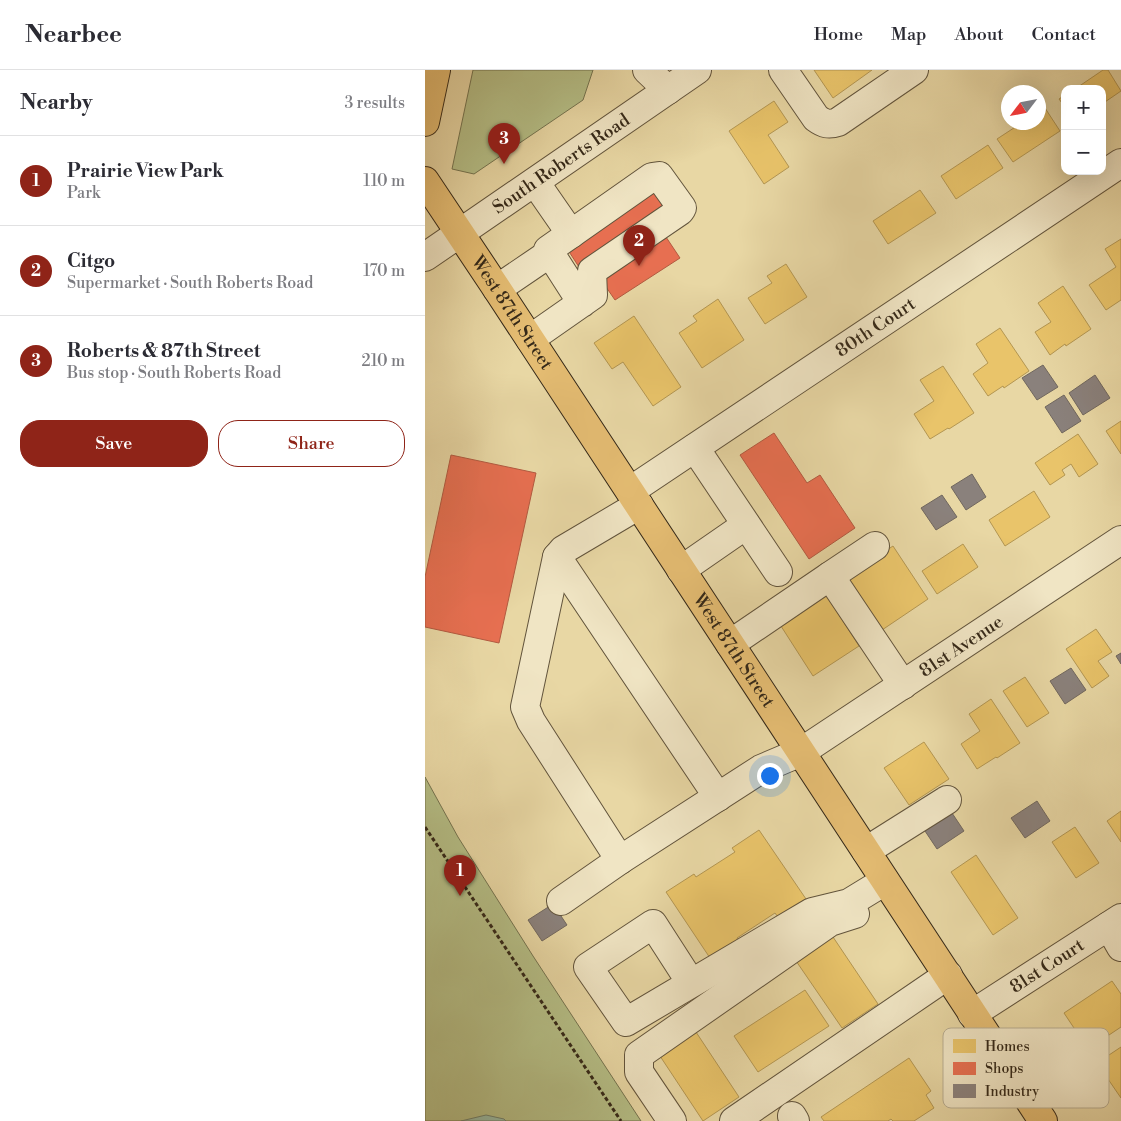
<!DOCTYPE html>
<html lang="en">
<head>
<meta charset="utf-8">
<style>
  :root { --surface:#fff; --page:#f2f2f3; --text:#2b2b33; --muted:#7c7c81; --line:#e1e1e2; --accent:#8f2418 }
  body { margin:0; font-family:"Libre Bodoni",serif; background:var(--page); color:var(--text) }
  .controls { position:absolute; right:15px; top:15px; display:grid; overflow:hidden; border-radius:10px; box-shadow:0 5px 20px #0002 }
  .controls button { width:45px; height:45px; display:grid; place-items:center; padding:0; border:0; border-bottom:1px solid var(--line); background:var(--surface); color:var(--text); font:25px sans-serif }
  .compass { position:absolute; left:576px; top:15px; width:45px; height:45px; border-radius:50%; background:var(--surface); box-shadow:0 5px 20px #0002; rotate:238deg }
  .you { position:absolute; left:344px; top:705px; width:18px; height:18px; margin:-12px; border:4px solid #fff; border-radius:50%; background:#1a73e8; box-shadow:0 0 0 8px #1a73e833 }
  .badge { display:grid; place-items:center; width:32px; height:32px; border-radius:50%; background:var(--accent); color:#fff; font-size:16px; font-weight:700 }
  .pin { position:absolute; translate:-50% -41px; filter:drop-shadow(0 1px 2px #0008) }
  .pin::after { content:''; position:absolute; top:26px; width:18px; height:15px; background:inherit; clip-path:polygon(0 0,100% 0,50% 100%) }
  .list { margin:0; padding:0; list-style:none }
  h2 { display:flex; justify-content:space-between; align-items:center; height:65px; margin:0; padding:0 20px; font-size:21px }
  h2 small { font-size:16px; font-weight:400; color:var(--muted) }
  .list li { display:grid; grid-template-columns:32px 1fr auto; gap:15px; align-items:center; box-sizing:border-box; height:90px; padding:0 20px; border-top:1px solid var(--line) }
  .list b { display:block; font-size:19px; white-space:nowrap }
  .list p { margin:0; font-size:16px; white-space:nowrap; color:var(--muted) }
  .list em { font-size:16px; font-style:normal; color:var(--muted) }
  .actions { display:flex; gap:10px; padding:15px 20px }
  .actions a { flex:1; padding:11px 0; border:1px solid var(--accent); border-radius:20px; text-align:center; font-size:18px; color:var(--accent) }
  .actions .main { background:var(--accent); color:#fff }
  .map { position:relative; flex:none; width:696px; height:1051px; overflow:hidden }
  header { display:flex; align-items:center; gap:30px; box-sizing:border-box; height:70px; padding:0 25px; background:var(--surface); border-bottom:1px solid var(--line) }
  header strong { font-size:24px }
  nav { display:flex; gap:28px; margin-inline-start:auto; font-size:18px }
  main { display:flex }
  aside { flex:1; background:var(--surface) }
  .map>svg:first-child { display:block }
</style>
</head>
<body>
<header>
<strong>Nearbee</strong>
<nav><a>Home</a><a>Map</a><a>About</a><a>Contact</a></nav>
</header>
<main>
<aside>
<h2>Nearby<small>3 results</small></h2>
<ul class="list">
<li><span class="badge">1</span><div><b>Prairie View Park</b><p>Park</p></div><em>110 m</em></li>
<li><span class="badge">2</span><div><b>Citgo</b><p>Supermarket · South Roberts Road</p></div><em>170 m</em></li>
<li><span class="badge">3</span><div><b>Roberts &amp; 87th Street</b><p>Bus stop · South Roberts Road</p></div><em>210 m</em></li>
</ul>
<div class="actions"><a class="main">Save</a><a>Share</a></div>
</aside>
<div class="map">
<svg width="696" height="1051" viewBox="0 0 696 1051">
  <rect width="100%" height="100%" fill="#e8d7a4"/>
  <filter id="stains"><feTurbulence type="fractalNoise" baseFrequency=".004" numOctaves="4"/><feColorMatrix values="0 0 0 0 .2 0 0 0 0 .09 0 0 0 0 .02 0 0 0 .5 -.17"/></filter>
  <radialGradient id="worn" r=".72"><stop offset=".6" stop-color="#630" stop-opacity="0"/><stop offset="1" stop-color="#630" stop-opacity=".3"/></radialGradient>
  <g fill="#b5be86" stroke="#757450">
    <polygon points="48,0 168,0 158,30 49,104 27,99"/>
    <polygon points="0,707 33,767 108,886 216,1051 0,1051"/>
  </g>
  <polygon fill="#98baa3" stroke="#70806c" points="61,1045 79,1049 81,1051 36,1051"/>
  <g fill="#e9c46a" stroke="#b39652">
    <polygon points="389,0 447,0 408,28"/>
    <polygon points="678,0 683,0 696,21 677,34 677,19 650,19"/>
    <polygon points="640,25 640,37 634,29"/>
    <polygon points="349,31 363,52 343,65 364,97 339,114 304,61"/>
    <polygon points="620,38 635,61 588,92 572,69 598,52 614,52 614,42"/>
    <polygon points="563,75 578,98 531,129 516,106"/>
    <polygon points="495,120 511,143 463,174 448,151"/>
    <polygon points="696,169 696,230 681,240 664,215 691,197 680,179"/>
    <polygon points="361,194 382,227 340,254 323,228 347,213 342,206"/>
    <polygon points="638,216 666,259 641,276 640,274 625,285 610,262 626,252 613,233"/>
    <polygon points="293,229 319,270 277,298 254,263 272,251 268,246"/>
    <polygon points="209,246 256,317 228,336 198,292 187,299 169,273"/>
    <polygon points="575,258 604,301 579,318 578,316 563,326 548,304 563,293 551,274"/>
    <polygon points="518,296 549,343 524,359 523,358 505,369 489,344 509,331 495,310"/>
    <polygon points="696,351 696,384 681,361"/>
    <polygon points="653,364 673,394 654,407 646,394 637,400 640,405 625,415 610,393"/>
    <polygon points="609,421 625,447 580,476 564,450"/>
    <polygon points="538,474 553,497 512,524 497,501"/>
    <polygon points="468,476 503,529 457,560 422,506"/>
    <polygon points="400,523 434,576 388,606 354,553"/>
    <polygon points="671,559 687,582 673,591 684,606 667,618 641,579"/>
    <polygon points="600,607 624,643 602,657 578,621"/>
    <polygon points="566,629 595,673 572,688 571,687 552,699 536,674 555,661 544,644"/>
    <polygon points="499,672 524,709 484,735 459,698"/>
    <polygon points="696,741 696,772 682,751"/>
    <polygon points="650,757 674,793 651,808 627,772"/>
    <polygon points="334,760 381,829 353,847 350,843 312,868 314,872 287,891 241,822 269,804 271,807 310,782 307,778"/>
    <polygon points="551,785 593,848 568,865 526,802"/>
    <polygon points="406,864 453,934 417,958 369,888"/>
    <polygon points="687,911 696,924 696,957 663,979 639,943"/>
    <polygon points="380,920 404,956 333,1002 309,966"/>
    <polygon points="267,956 314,1027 278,1051 231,980"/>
    <polygon points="696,977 696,1028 672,993"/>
    <polygon points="484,988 506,1021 501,1025 509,1038 489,1051 468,1051 466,1049 463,1051 399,1051 396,1047"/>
  </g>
  <g fill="#e76f51" stroke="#b25a40">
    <polygon points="232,116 245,136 154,197 141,177"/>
    <polygon points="237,161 255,188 190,230 172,204"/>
    <polygon points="349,363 382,413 395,405 430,458 384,489 315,385"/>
    <polygon points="26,385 111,403 74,573 0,557 0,507"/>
  </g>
  <g fill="#8a817c" stroke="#70675e">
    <polygon points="618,295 633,317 612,330 597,308"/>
    <polygon points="670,305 685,328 658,345 644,323"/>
    <polygon points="639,325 656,351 637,363 620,337"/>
    <polygon points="547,404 561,427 541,440 526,417"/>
    <polygon points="517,425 532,447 511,460 496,438"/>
    <polygon points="696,583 696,594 691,586"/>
    <polygon points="646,598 661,620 640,634 625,611"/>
    <polygon points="612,731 625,751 600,768 586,748"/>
    <polygon points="525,740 539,761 512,779 498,758"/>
    <polygon points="128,834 142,855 117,871 103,850"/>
  </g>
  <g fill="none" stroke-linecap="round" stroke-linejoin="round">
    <g stroke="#62543c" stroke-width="30">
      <g id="minor">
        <polyline points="222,0 243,20"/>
        <path d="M 358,0 L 391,48 C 399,54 404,55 413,52 L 489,0"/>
        <polyline points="110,112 146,164"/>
        <path id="s1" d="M 0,187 L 272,0"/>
        <polyline points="72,219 125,183"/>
        <polyline points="105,269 168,225 167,201 255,141 257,138 234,106 227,107 123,180 157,233"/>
        <polyline points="270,378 353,502"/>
        <path id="s2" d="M 205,421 L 696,93"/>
        <polyline points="132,487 293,727"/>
        <polyline points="256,500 321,455"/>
        <polyline points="405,506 450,476"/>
        <polyline points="305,574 405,506 478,615"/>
        <polyline points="441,781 522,730"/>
        <polyline points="195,790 106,651 100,637 132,487 138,480 214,435"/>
        <path id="s3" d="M 136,831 L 195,790 L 336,699 L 376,682 L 696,470"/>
        <polyline points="684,856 696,877"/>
        <polyline points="266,913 228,854 163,897 201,952 387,842 424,833 460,811"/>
        <path id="s4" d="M 547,944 L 696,848"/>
        <polyline points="367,1046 370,1051"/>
        <polyline points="247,1051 214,1002 214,985 405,852 430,844"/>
        <polyline points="309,1051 523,905"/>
      </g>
    </g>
    <g stroke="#352919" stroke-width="30">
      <g id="major">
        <path id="s5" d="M 0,111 L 72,219 L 618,1051"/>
      </g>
    </g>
    <g stroke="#352919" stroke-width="30">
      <polyline id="highway" points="0,52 11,0"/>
    </g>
    <polyline stroke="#352919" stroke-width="3" stroke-dasharray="4 2.5" stroke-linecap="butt" points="0,757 196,1051"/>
    <use href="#minor" stroke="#f0e5c4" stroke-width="28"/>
    <use href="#major" stroke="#e4bc72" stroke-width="28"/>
    <use href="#highway" stroke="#e4bc72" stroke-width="28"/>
  </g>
  <g text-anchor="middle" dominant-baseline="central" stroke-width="5" stroke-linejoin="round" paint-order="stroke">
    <g font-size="18" fill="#352919" stroke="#f0e5c4">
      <text stroke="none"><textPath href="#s1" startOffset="165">South Roberts Road</textPath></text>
      <text stroke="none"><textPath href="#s5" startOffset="158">West 87th Street</textPath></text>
      <text stroke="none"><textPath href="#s2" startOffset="295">80th Court</textPath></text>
      <text stroke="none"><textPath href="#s3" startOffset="475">81st Avenue</textPath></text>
      <text stroke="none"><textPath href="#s5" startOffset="562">West 87th Street</textPath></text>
      <text stroke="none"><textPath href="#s4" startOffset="89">81st Court</textPath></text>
    </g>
  </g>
  <rect x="518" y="958" width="166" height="80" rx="8" fill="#f0e5c4" stroke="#b8ad91" stroke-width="1"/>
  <rect x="528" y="969" width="23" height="14" fill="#e9c46a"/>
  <rect x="528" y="992" width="23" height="13" fill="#e76f51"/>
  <rect x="528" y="1014" width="23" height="14" fill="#8a817c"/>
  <g font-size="14" fill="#352919">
    <text x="560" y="981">Homes</text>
    <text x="560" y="1003">Shops</text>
    <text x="560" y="1026">Industry</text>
  </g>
  <rect width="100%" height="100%" filter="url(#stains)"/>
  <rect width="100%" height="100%" fill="url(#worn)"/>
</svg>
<div class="controls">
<button>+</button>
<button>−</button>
</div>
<svg class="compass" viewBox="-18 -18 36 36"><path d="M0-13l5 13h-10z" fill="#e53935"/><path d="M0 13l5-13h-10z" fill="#7c7c81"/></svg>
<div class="you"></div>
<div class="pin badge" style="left:35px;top:826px">1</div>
<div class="pin badge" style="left:214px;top:196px">2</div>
<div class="pin badge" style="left:79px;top:94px">3</div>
</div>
</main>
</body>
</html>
